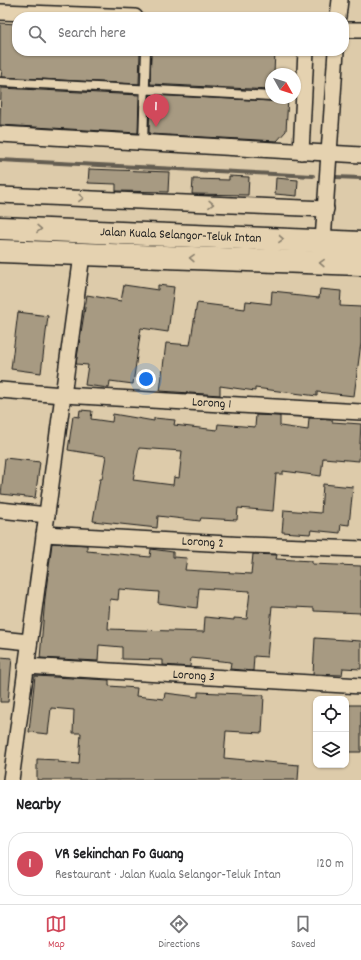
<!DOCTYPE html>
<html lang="en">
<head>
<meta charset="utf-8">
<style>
  :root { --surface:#fff; --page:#f6f6f6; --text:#202124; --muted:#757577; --line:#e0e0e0; --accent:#d1495b }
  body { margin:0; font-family:Dekko,sans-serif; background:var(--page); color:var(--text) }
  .controls { position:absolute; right:12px; bottom:12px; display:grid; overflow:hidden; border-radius:8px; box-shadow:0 1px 3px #0004 }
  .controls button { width:36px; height:36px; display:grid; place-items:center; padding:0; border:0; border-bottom:1px solid var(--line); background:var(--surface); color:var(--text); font:20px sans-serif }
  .compass { position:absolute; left:265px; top:68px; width:36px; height:36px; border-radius:50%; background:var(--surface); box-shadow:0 1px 3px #0004; rotate:129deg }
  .you { position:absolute; left:146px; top:379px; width:14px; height:14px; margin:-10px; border:3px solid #fff; border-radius:50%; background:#1a73e8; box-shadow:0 0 0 6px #1a73e833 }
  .badge { display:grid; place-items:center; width:26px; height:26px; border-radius:50%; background:var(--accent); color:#fff; font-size:13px; font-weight:700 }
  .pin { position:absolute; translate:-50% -33px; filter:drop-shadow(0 1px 2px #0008) }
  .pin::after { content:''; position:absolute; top:21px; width:14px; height:12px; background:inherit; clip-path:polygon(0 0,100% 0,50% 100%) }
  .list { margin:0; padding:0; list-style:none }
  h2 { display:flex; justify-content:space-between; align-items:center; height:52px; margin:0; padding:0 16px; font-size:17px }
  h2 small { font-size:13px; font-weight:400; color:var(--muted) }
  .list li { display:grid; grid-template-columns:26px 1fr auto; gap:12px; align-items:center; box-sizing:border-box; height:64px; margin:0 8px 8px; padding:0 8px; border:1px solid var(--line); border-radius:16px }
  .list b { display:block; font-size:15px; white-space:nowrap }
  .list p { margin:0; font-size:13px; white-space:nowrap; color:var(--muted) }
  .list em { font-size:13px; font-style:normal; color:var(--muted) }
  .icon { flex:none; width:22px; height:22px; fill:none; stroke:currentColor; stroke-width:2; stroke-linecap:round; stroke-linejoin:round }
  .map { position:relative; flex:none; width:361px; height:780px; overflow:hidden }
  .search { position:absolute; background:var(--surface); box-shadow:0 1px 3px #0004; left:12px; right:12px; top:12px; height:44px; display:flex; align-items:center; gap:10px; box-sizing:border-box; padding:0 14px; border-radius:16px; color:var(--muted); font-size:15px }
  .sheet { height:124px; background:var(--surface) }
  nav { display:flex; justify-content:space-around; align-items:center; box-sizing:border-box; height:56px; border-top:1px solid var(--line); background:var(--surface); font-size:11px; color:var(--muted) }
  nav a { display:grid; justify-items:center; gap:2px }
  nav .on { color:var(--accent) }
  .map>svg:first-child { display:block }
</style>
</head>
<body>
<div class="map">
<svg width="361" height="780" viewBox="0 0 361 780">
  <rect width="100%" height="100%" fill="#ddcbaa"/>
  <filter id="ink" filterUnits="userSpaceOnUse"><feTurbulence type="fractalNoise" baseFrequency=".025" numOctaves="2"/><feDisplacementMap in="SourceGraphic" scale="8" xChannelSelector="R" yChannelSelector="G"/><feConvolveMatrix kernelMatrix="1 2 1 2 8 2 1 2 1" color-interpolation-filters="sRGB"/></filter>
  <g filter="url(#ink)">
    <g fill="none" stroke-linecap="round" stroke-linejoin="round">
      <g stroke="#645d51" stroke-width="4">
        <polyline points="0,160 313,176"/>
        <polyline points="335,177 361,178"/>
      </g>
    </g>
    <g fill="#a79a82" stroke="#1c1c1c" fill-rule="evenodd">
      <polygon points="0,23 17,24 17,51 140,51 139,84 1,77 2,70 0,70"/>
      <polygon points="151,51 275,51 274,74 271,74 271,90 150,84"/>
      <polygon points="1,88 139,95 138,133 0,125"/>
      <polygon points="150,95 271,101 274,101 276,98 288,98 286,131 277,141 149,134"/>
      <polygon points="89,169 169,172 168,192 116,191 116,184 88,183"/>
      <polygon points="229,176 249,177 248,195 192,194 193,179 229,180"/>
      <polygon points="276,178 298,180 297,196 275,194"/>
      <polygon points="124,285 158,290 158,285 174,287 168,332 141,328 133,384 110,381 109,388 85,385 88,365 76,364 87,295 121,301"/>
      <polygon points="320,289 341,291 340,306 361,307 361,343 354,396 317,392 317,396 255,388 255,391 220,386 220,395 160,391 166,343 190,345 197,303 245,309 246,301 271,304 272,291 291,293 291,295 319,298"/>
      <polygon points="18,312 48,316 41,373 11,369"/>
      <path d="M 80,410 L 92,411 L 91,419 L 112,422 L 113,414 L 154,421 L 154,418 L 175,420 L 174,425 L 217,430 L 218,424 L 255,427 L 256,415 L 280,416 L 280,426 L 308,430 L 309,418 L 332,419 L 332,422 L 361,424 L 359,461 L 323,458 L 321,476 L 283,471 L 283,474 L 276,474 L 273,511 L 238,508 L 237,520 L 201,518 L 200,521 L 158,516 L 157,528 L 93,521 L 100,479 L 102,479 L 106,456 L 68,450 L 73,416 L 79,417 ZM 139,448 L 182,451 L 179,478 L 174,477 L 173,485 L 133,480 Z"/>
      <polygon points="5,458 40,462 35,498 1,494"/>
      <polygon points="323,484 353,487 349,525 341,524 340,533 311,530 310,534 282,532 284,510 321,513"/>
      <path d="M 52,543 L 87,545 L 87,551 L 150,557 L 151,549 L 173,552 L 173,557 L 187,558 L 185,570 L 251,574 L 253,554 L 277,555 L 276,559 L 312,561 L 312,564 L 361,566 L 361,613 L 314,611 L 314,608 L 272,606 L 267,657 L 254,656 L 253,671 L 230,669 L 231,662 L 191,658 L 190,667 L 163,665 L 163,660 L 122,659 L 122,647 L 99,645 L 98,661 L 40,658 L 45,598 ZM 199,588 L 250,591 L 247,619 L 234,618 L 234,620 L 205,617 L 204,632 L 108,629 L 110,599 L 118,600 L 119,589 L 159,592 L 158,603 L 197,608 Z"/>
      <polygon points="315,638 361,641 361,669 343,668 342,675 313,674"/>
      <polygon points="0,657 12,658 8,702 0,702"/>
      <polygon points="35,676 109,680 109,686 137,688 136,696 164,699 165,693 198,697 198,692 264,695 262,733 226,731 224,758 299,765 298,780 37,780 37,759 58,760 58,762 79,764 81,733 73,733 74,710 51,708 48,734 29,732"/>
      <polygon points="349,705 361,705 361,752 347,752"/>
    </g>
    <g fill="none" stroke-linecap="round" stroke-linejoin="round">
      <g stroke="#1c1c1c" stroke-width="11">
        <g id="service">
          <polyline points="0,82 271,96"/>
          <polyline points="143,143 146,51"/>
        </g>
      </g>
      <g stroke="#1c1c1c" stroke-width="18">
        <g id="minor">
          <polyline points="0,12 135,17"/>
          <polyline points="338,17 340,0"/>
          <polyline points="344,30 361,30"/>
          <polyline points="0,134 361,155"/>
          <polyline points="301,152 306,51"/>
          <polyline points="0,195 326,209"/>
          <polyline points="323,241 336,51"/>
          <path id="s1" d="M 0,390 L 63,395 L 361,412"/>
          <polyline points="0,510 47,515"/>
          <path id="s2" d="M 44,534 L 246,545 L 361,549"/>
          <polyline points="0,639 29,642"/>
          <path id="s3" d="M 26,666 L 361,686"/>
          <polyline points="11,780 82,255"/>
        </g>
      </g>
      <g stroke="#1c1c1c" stroke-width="25">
        <g id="trunk">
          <path id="s4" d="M 0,228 L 361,243"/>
          <polyline points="0,251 361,264"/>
        </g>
      </g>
      <use href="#service" stroke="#e5d2b0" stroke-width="8"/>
      <use href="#minor" stroke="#e5d2b0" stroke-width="15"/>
      <use href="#trunk" stroke="#e5d2b0" stroke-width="22"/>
    </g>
    <defs><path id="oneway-chevron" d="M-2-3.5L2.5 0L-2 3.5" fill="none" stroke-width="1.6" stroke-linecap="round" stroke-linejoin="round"/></defs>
    <g stroke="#8b806d">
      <use href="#oneway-chevron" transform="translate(81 198) rotate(2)"/>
      <use href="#oneway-chevron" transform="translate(211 204) rotate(2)"/>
      <use href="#oneway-chevron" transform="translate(39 229) rotate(2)"/>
      <use href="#oneway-chevron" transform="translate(281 239) rotate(2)"/>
      <use href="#oneway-chevron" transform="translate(192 258) rotate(-178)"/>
      <use href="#oneway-chevron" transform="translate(322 263) rotate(-178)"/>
    </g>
  </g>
  <g text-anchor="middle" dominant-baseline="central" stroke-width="4" stroke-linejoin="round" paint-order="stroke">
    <g font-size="13" fill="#1c1c1c" stroke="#e5d2b0">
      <text stroke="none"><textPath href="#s4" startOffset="181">Jalan Kuala Selangor-Teluk Intan</textPath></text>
      <text stroke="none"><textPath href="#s1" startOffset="212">Lorong 1</textPath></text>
      <text stroke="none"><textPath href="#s2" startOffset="159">Lorong 2</textPath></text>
      <text stroke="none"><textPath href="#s3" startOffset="168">Lorong 3</textPath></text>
    </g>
  </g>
</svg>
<div class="controls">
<button><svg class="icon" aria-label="locate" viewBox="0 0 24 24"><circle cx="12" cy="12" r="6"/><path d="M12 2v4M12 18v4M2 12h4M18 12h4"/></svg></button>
<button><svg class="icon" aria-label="layers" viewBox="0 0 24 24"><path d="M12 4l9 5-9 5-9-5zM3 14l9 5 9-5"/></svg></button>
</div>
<svg class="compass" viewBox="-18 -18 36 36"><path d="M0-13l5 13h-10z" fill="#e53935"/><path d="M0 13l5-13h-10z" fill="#757577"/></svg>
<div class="you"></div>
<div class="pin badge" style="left:156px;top:127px">1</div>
<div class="search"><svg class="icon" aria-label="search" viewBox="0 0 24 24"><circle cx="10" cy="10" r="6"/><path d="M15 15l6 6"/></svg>Search here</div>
</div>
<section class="sheet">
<h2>Nearby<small></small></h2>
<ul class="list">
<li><span class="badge">1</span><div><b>VR Sekinchan Fo Guang</b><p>Restaurant · Jalan Kuala Selangor-Teluk Intan</p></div><em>120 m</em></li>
</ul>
</section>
<nav>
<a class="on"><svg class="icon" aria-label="map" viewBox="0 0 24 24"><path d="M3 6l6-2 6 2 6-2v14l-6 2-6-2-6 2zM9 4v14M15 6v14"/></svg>Map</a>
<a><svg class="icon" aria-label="directions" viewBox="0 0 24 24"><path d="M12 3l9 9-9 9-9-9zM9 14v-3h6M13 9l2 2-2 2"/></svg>Directions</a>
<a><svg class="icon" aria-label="saved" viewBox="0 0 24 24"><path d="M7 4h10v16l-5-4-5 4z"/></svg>Saved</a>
</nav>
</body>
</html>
